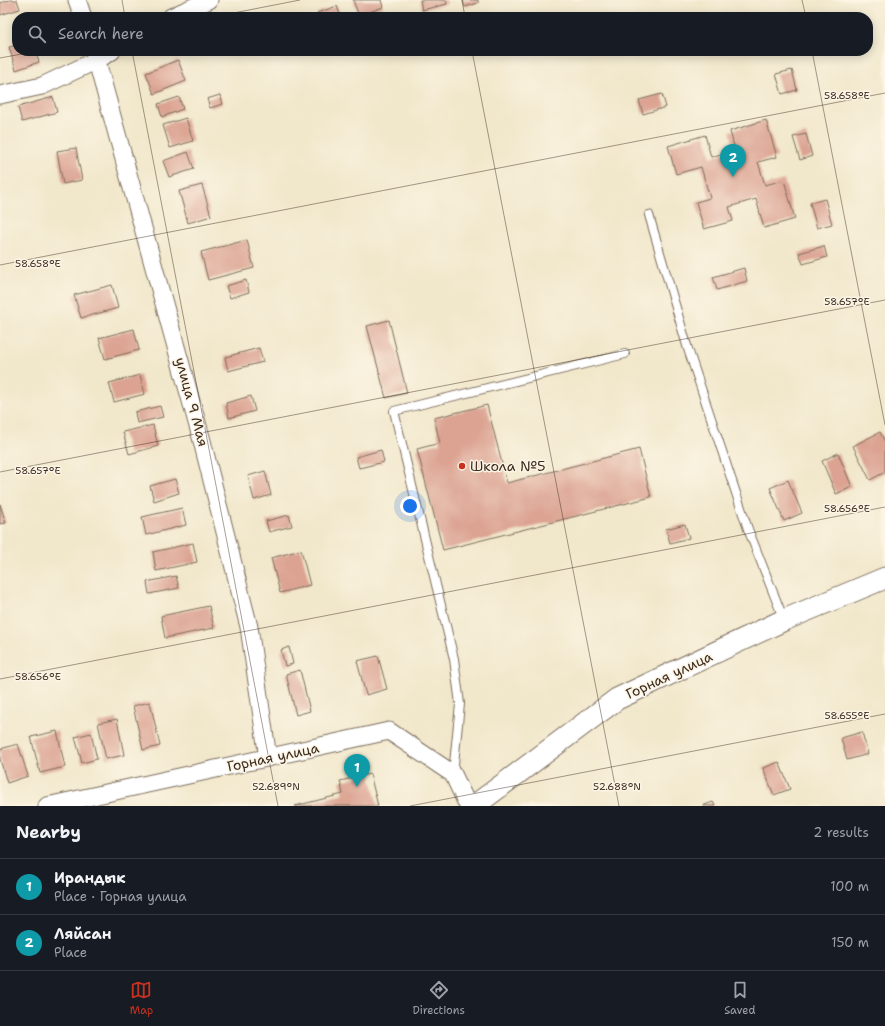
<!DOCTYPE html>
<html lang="en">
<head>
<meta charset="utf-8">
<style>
  :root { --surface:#171b24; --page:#242831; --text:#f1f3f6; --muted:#9ea1a6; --line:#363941; --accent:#c8321e }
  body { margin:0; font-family:"Shantell Sans",sans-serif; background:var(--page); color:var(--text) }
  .you { position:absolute; left:410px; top:506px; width:14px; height:14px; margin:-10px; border:3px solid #fff; border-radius:50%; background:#1a73e8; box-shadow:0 0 0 6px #1a73e833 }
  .badge { display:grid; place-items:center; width:26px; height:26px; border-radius:50%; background:var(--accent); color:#fff; font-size:13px; font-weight:700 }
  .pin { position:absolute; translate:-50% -33px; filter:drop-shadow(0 1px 2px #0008) }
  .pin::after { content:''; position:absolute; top:21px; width:14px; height:12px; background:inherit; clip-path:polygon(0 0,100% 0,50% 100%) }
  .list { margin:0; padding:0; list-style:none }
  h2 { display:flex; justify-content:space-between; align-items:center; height:52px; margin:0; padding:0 16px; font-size:17px }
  h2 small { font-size:13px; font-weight:400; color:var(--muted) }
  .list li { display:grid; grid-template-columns:26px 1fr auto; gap:12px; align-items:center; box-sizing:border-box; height:56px; padding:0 16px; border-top:1px solid var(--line) }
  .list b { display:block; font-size:15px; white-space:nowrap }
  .list p { margin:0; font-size:13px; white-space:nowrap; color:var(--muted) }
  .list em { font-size:13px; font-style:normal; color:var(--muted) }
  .icon { flex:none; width:22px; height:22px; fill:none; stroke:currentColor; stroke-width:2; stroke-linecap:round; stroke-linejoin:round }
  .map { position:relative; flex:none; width:885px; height:806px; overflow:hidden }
  .search { position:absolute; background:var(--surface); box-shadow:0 2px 10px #0003; left:12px; right:12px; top:12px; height:44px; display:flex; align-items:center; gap:10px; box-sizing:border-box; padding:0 14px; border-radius:16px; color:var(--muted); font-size:15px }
  .sheet { height:164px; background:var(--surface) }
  nav { display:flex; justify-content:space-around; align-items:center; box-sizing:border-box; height:56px; border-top:1px solid var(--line); background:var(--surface); font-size:11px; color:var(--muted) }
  nav a { display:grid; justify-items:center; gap:2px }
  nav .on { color:var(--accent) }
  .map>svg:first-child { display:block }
</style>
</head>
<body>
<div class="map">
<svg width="885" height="806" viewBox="0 0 885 806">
  <rect width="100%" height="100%" fill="#fcf5e5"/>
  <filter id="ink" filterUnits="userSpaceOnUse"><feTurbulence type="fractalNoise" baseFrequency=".025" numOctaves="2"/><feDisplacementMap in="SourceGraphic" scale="8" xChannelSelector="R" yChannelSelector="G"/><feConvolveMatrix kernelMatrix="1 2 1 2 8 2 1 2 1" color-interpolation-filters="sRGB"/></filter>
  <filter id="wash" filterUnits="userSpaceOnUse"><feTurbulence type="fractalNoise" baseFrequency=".012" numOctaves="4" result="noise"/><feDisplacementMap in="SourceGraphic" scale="16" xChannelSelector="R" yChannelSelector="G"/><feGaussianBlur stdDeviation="0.9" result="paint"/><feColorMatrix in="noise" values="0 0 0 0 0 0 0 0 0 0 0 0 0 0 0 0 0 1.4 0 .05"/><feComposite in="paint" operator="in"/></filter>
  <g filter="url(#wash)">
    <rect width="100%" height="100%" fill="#f1e7cb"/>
    <g id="blocks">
      <g fill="#dca392">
        <polygon points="10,0 17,0 20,9 0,15 0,3"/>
        <polygon points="353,0 381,0 383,7 359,16"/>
        <polygon points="420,0 446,0 447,4 422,10"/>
        <polygon points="463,0 478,0 478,3 465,7"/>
        <polygon points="337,6 341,17 319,17 317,13"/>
        <polygon points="17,45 17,51 35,51 39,62 16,70 9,47"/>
        <polygon points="178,60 186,81 154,94 146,73"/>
        <polygon points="792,70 797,90 782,94 776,74"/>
        <polygon points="662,94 666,107 643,114 639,100"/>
        <polygon points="220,95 223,104 210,108 207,99"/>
        <polygon points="53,97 57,112 22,122 18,107"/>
        <polygon points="179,97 183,109 162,117 158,104"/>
        <polygon points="186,118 193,141 170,148 163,125"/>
        <polygon points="766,120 777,157 758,162 765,185 784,180 795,219 764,228 756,199 729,207 733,221 704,229 696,202 710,198 701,167 676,174 668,146 705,135 711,157 735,150 730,131"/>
        <polygon points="806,134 812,156 800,160 793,137"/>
        <polygon points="76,148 82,180 63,184 57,151"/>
        <polygon points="188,152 194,169 169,177 163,161"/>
        <polygon points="202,185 211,216 188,223 179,191"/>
        <polygon points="825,199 832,224 817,228 810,203"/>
        <polygon points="247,240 254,268 208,280 201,252"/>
        <polygon points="824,246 827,257 803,264 799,253"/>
        <polygon points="744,268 747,281 717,290 713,277"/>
        <polygon points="246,280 249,292 230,298 226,286"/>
        <polygon points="112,285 118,308 81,318 74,295"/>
        <polygon points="389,320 407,393 386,398 367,326"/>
        <polygon points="134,329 139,350 105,359 99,338"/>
        <polygon points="259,348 263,362 228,371 225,357"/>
        <polygon points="140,375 145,394 114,402 109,383"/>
        <polygon points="251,396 255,411 229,418 226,403"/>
        <polygon points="487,405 507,483 639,449 651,497 443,550 417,449 440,443 434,418"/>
        <polygon points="160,406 163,417 137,423 135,412"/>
        <polygon points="153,425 158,446 129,454 123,432"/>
        <polygon points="880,432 885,442 885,472 870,480 853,446"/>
        <polygon points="381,450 384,462 359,468 356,457"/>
        <polygon points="838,453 852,487 836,494 822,461"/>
        <polygon points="265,471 271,495 254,500 248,476"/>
        <polygon points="175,479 179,493 154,501 150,486"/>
        <polygon points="788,480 802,513 784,521 770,488"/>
        <polygon points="0,504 6,523 0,524"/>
        <polygon points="182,508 186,525 146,535 142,517"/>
        <polygon points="289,515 292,526 269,532 266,521"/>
        <polygon points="685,524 689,538 670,543 666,529"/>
        <polygon points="193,543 197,562 156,571 153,552"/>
        <polygon points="301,550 310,585 280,593 271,558"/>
        <polygon points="176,576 179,588 149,594 147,582"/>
        <polygon points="209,606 214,628 165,638 161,616"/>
        <polygon points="289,647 293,664 285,666 281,650"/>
        <polygon points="378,656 387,689 366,695 357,661"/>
        <polygon points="300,670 310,711 296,715 286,674"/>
        <polygon points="150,702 160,746 143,750 133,706"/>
        <polygon points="117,719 124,755 106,759 98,723"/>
        <polygon points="57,731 65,767 40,773 31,737"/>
        <polygon points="862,732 868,754 847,760 841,738"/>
        <polygon points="91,733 97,759 82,763 75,737"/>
        <polygon points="18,744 28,776 7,783 0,759 0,749"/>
        <polygon points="779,762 790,789 774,795 763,768"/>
        <polygon points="370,774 378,806 295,806 343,794 340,781"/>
        <polygon points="713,802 715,806 702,806"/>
      </g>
    </g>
  </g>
  <g filter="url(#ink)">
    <use href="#blocks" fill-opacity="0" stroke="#7b6c5b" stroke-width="1"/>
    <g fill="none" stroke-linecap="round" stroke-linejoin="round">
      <g stroke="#7b6c5b" stroke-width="10">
        <g id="service">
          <polyline points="649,215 688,349 748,529 784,620"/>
          <polyline points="453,774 460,704 454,659 394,411 625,354"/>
        </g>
      </g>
      <g stroke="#7b6c5b" stroke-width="19">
        <g id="minor">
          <polyline points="77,0 83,17"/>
          <polyline points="171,17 209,0"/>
          <polyline points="94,51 201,437 249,627 268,758"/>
          <polyline points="0,95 42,86 97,60 112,51"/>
          <polyline points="47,806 389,731 453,774 468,806"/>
        </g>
      </g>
      <g stroke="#7b6c5b" stroke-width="23">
        <polyline id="tertiary" points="474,806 617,699 784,620 885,578"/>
      </g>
      <use href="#service" stroke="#fff" stroke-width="8"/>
      <use href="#minor" stroke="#fff" stroke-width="17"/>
      <use href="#tertiary" stroke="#fff" stroke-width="21"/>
    </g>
  </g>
  <path fill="none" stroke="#3b2a1e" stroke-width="1" stroke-opacity="0.45" d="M 122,0 L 125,17M 462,0 L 465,17M 802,0 L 806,17M 213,17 L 300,0M 132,51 L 278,806M 472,51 L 619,806M 812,51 L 885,425M 0,58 L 38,51M 0,265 L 885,93M 0,472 L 885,300M 0,679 L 885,507M 410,806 L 885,714"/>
  <circle fill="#c8321e" stroke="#fcf5e5" stroke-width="1.5" cx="462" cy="466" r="4"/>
  <g text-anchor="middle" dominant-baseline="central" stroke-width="3" stroke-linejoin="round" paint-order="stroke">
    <g font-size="14" fill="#3b2a1e" stroke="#fcf5e5">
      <text transform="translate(192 402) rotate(75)">улица 9 Мая</text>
      <text transform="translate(669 675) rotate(-25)">Горная улица</text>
      <text transform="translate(273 757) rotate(-12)">Горная улица</text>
    </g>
    <g font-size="14" fill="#3b2a1e" stroke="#fcf5e5" text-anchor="start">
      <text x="470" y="466">Школа №5</text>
    </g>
  </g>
  <g font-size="10" text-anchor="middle" fill="#3b2a1e" stroke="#fcf5e5" stroke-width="3" stroke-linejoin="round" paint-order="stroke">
    <text x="847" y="99">58.658°E</text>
    <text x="38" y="267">58.658°E</text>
    <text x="847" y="305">58.657°E</text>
    <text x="38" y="474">58.657°E</text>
    <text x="847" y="512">58.656°E</text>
    <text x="38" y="680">58.656°E</text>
    <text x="847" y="719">58.655°E</text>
    <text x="276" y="790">52.689°N</text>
    <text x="617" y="790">52.688°N</text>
  </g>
</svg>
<div class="you"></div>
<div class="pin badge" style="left:357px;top:787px;background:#0f9aa8">1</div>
<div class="pin badge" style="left:733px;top:177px;background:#0f9aa8">2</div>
<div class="search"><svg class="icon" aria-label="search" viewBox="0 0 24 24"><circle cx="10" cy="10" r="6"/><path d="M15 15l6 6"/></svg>Search here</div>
</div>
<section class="sheet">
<h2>Nearby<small>2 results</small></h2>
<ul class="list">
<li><span class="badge" style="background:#0f9aa8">1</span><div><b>Ирандык</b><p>Place · Горная улица</p></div><em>100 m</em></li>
<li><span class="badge" style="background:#0f9aa8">2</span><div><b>Ляйсан</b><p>Place</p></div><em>150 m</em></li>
</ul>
</section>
<nav>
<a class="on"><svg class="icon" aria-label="map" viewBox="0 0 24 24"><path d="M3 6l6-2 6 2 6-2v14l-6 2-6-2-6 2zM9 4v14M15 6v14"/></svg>Map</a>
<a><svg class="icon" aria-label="directions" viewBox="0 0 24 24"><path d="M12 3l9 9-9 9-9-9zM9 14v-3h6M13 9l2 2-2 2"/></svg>Directions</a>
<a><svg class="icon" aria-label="saved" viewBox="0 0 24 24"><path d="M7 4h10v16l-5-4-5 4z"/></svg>Saved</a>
</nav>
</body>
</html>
